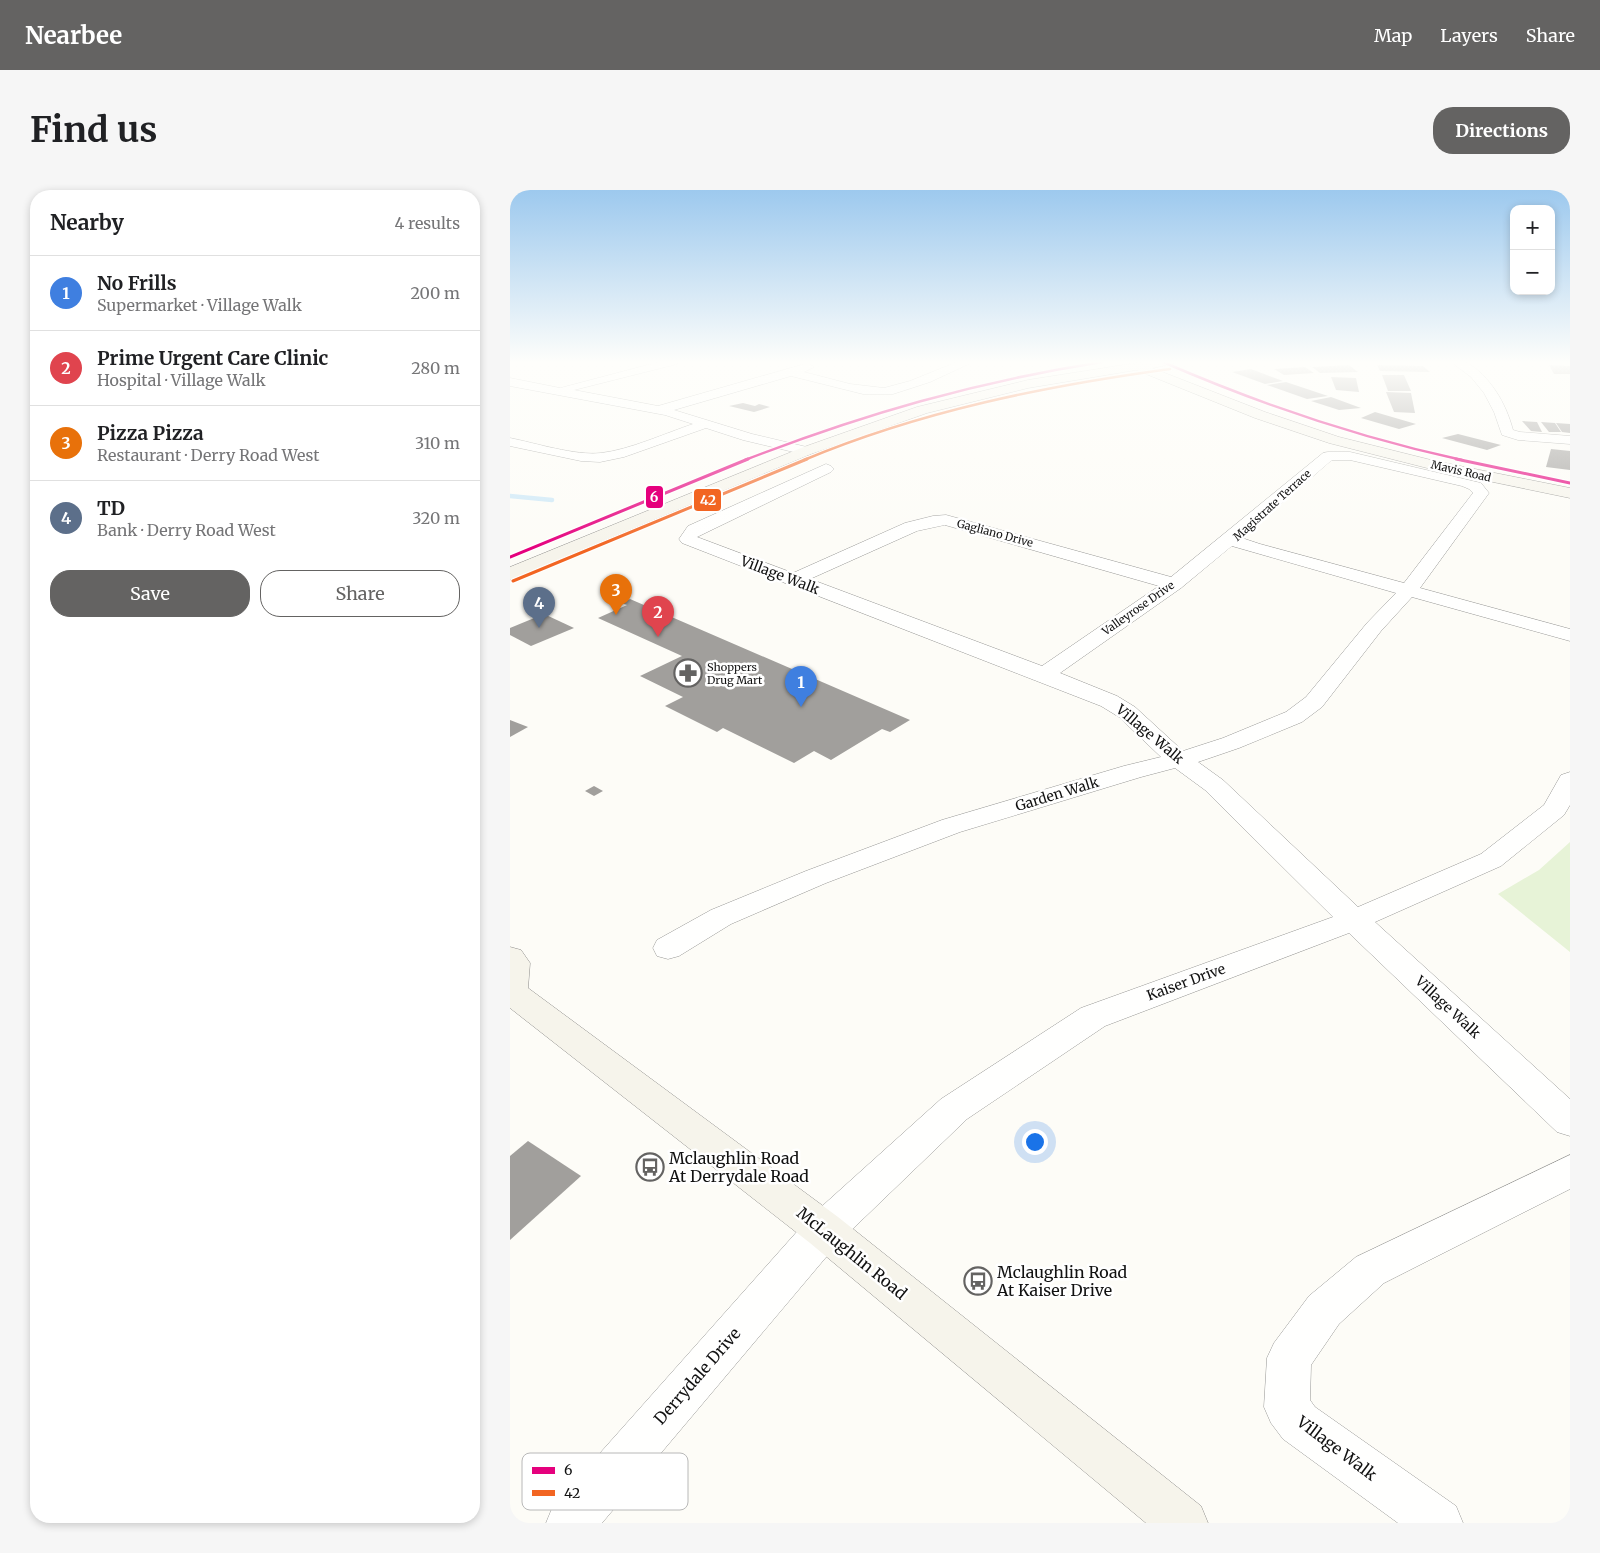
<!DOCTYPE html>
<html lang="en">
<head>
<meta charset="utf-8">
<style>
  :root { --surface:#fff; --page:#f6f6f6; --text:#202124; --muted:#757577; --line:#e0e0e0; --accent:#646362 }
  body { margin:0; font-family:Merriweather,serif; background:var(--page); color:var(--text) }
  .controls { position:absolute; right:15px; top:15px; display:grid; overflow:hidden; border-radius:10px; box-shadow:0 2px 8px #0003 }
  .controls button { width:45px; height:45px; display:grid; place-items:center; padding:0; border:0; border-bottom:1px solid var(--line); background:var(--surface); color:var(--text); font:25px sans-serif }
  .you { position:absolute; left:524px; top:951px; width:18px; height:18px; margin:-12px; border:4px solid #fff; border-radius:50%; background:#1a73e8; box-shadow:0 0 0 8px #1a73e833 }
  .badge { display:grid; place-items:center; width:32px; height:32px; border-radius:50%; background:var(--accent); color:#fff; font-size:16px; font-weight:700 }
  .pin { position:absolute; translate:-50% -41px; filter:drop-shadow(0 1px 2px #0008) }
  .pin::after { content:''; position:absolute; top:26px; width:18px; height:15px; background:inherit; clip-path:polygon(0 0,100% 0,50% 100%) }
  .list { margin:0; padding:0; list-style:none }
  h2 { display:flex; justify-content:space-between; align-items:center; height:65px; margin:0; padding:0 20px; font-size:21px }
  h2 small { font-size:16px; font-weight:400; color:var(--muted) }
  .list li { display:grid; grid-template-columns:32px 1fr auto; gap:15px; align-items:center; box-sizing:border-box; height:75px; padding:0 20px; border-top:1px solid var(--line) }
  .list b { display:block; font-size:19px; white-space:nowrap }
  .list p { margin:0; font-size:16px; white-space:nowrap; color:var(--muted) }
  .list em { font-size:16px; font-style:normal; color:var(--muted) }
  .actions { display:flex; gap:10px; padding:15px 20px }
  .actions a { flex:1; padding:11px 0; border:1px solid var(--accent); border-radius:20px; text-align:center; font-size:18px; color:var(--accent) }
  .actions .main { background:var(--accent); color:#fff }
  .map { position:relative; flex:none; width:1060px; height:1333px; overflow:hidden; border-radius:20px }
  header { display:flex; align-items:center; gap:30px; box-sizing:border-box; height:70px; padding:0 25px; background:var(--accent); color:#fff }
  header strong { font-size:24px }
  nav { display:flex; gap:28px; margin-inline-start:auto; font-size:18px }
  .intro { display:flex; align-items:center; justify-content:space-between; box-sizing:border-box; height:120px; padding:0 30px }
  h1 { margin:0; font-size:35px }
  .button { padding:12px 22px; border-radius:20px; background:var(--accent); color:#fff; font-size:18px; font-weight:700 }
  main { display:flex; gap:30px; padding:0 30px }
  aside { flex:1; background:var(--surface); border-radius:20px; box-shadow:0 2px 8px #0003 }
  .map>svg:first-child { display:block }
</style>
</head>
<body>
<header>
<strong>Nearbee</strong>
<nav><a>Map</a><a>Layers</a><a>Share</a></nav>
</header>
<div class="intro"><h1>Find us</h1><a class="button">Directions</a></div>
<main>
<aside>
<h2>Nearby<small>4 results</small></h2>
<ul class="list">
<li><span class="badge" style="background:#3f7fe0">1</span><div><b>No Frills</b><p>Supermarket · Village Walk</p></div><em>200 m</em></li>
<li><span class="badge" style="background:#e0444e">2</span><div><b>Prime Urgent Care Clinic</b><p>Hospital · Village Walk</p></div><em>280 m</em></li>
<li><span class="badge" style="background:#e8710a">3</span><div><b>Pizza Pizza</b><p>Restaurant · Derry Road West</p></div><em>310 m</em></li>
<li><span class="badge" style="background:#5c6f8a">4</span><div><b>TD</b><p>Bank · Derry Road West</p></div><em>320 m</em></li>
</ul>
<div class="actions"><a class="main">Save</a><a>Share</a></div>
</aside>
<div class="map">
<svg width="1060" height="1333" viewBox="0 0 1060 1333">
  <rect width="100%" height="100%" fill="#fdfcf7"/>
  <polygon fill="#e7f3d7" points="1060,652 1060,762 988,704 1029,680"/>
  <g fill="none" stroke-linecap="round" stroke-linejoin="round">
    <polyline stroke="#cde8f7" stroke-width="4.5" points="0,306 42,310"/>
  </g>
  <g fill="#a19f9c">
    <polygon points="839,175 848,182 810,183 802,177"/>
    <polygon points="867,175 913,176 920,182 870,181"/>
    <polygon points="1039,175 1060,176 1060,184 1044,184"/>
    <polygon points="795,177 804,183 774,185 764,179"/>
    <polygon points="741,179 773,191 755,194 722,182"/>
    <polygon points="872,185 894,185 901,201 878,201"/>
    <polygon points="821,187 846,188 849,202 826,200"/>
    <polygon points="776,192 818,206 797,209 757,195"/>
    <polygon points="876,202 901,203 905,223 884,222"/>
    <polygon points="821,207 851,218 829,220 801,211"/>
    <polygon points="233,213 245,216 249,214 260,217 244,222 219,216"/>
    <polygon points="865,222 906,234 889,239 851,228"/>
    <polygon points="1012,231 1027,232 1032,242 1021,241"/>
    <polygon points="1031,232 1045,233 1051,242 1039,242"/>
    <polygon points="1046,233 1060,234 1060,243 1052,242"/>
    <polygon points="948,244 991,255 977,260 932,248"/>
    <polygon points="1041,259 1060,261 1060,280 1036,277"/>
    <polygon points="120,409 400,530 380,542 372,539 321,570 304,561 284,573 213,538 207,542 155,516 173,507 130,486 172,466 88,428 117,415 111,413"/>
    <polygon points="34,424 64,438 21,456 0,445 0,438"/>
    <polygon points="0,530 18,537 0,547"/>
    <polygon points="84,596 93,601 84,606 75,601"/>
    <polygon points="18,951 71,986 0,1050 0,966"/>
  </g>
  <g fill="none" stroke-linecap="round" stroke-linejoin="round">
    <g stroke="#979795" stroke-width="1">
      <g id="street">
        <path d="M 149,172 L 169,172 L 167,174 L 64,200 L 148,216 L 298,173 L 304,177 L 294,182 L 340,194 L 374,198 L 400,191 L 447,172 L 463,172 L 420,192 L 383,204 L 353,204 L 281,186 L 164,220 L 242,244 L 301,258 L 303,261 L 301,264 L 296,265 L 233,250 L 196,238 L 114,267 L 90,272 L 71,271 L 0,256 L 0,248 C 25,253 66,266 91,263 C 119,260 156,243 183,234 L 155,225 L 0,196 L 0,188 L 50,198 Z"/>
        <path d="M 944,172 L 956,172 C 980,186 996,213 1003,240 L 1010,242 L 1060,246 L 1060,254 L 1008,250 L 992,245 L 984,222 L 974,203 L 961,187 L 945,175 Z"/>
        <path d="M 818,262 L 840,262 L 971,293 L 979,303 L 910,398 L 1060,439 L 1060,451 L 902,407 L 871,441 L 812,517 L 792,532 L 729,558 L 688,572 L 713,590 L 848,717 L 971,664 L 1034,615 L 1051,585 L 1060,582 L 1060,615 L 1054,625 L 991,676 L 865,732 L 1060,909 L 1060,946 L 1047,942 L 839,743 L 595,836 L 457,929 L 328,1053 L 92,1333 L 36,1333 L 43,1316 L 300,1027 L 431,909 L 571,818 L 823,727 L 695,600 L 665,578 L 631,587 L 450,642 L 316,693 L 221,734 L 169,766 L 158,769 L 147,766 L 143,758 L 147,750 L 201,720 L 296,681 L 432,630 L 614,576 L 651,567 L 609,527 L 591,516 L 172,353 L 169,349 L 178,336 L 316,274 L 321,276 L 324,279 L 321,282 L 187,347 L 283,383 L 395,333 L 423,326 L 436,325 L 661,387 L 813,263 ZM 822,270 L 840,270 L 952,296 L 959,299 L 963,303 L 894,393 L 750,354 L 732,348 ZM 435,335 L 649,396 L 532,476 L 300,389 L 407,341 ZM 722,356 L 886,403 L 857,433 L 796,507 L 776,522 L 713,548 L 673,561 L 625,517 L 607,506 L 550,483 L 671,398 Z"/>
        <polygon points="1060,965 1060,999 874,1093 829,1134 801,1175 800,1210 805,1217 946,1316 953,1333 888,1333 773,1249 761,1233 754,1217 757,1168 764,1153 799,1106 846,1067"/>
      </g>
    </g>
    <g stroke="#8e8d8b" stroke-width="1">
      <g id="secondary">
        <polygon points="633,172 665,172 663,174 642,178 755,222 829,247 925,271 1060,298 1060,308 925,280 819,253 745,228 626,180 518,198 417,223 301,264 0,390 0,377 291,258 407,217 518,190"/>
        <polygon points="0,757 11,760 20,773 18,798 328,1027 691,1316 698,1333 636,1333 300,1053 0,818"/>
      </g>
    </g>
    <use href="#street" fill="#fffffe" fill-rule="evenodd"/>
    <use href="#secondary" fill="#f6f4eb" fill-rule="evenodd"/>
    <g stroke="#fff" stroke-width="4.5">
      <g id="bus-1-far1">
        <path d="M 653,172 C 752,215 846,247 952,270"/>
        <path d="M 235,270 C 354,224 465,192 592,172"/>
      </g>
    </g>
    <g stroke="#fff" stroke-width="5.5">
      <g id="bus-1">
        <polyline points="946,269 1060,293"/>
        <polyline points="0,367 238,269"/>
      </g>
    </g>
    <g stroke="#fff" stroke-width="4.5">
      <path id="bus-2-far1" d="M 294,270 C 411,221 535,196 660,179"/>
    </g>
    <g stroke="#fff" stroke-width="5.5">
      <polyline id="bus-2" points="3,391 297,269"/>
    </g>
    <use href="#bus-1-far1" stroke="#e5007d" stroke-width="2.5"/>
    <use href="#bus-1" stroke="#e5007d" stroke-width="3"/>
    <use href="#bus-2-far1" stroke="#f26522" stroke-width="2.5"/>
    <use href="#bus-2" stroke="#f26522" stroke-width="3"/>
  </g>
  <linearGradient id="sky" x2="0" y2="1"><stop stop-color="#9dc9ee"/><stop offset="0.48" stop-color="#fefefb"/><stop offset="1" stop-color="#fefefb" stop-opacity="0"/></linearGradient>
  <rect width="1060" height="359" fill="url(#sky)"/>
  <defs>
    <g id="pharmacy-ring" transform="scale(1.4375)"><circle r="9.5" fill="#fff" stroke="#646362" stroke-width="1.5"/><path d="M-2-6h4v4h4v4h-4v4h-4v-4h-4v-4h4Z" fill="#646362"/></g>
    <g id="bus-ring" transform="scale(1.4375)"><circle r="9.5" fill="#fff" stroke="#646362" stroke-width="1.5"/><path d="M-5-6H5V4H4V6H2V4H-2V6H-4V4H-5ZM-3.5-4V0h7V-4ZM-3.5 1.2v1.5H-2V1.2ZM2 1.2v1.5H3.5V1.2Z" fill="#646362"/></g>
  </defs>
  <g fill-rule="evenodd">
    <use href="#pharmacy-ring" x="178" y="483"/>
    <use href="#bus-ring" x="140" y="977"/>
    <use href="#bus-ring" x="468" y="1091"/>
  </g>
  <g text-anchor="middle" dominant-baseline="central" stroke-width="5" stroke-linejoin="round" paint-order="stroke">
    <g font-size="11" fill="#111" stroke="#fff">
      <text transform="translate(951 281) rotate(13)">Mavis Road</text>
      <text transform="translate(762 315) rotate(-42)">Magistrate Terrace</text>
      <text transform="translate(485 343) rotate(15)">Gagliano Drive</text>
      <text transform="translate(628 418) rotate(-35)">Valleyrose Drive</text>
    </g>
    <g font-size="11" fill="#111" stroke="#fff" text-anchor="start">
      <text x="197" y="477">Shoppers<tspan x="197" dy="13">Drug Mart</tspan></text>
    </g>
    <g font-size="14" fill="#111" stroke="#fff">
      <text transform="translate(270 385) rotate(21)">Village Walk</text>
      <text transform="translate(640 544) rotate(40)">Village Walk</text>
      <text transform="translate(547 604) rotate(-17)">Garden Walk</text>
      <text transform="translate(676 792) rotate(-20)">Kaiser Drive</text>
      <text transform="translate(938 817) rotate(43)">Village Walk</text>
    </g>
    <g font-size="16" fill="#111" stroke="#fff" text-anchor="start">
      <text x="159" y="968">Mclaughlin Road<tspan x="159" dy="18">At Derrydale Road</tspan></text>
      <text x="487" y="1082">Mclaughlin Road<tspan x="487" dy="18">At Kaiser Drive</tspan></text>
    </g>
    <g font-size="16" fill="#111" stroke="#fff">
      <text transform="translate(342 1063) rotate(39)">McLaughlin Road</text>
      <text transform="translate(187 1186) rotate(-49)">Derrydale Drive</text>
      <text transform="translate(827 1258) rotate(37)">Village Walk</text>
    </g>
  </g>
  <rect x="12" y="1263" width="166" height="57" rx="8" fill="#fff" stroke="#b8b8b8" stroke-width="1"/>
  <rect x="22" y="1277" width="23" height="7" fill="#e5007d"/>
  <rect x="22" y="1300" width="23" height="6" fill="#f26522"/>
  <g font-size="14" fill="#111">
    <text x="54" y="1285">6</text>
    <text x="54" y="1308">42</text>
  </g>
  <g stroke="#fff" stroke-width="2">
    <rect x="135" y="295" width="19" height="24" rx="5" fill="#e5007d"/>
    <rect x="183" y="298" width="29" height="24" rx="5" fill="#f26522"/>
  </g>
  <g font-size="14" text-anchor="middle" font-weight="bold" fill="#fff">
    <text x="144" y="312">6</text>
    <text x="198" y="315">42</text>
  </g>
</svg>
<div class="controls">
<button>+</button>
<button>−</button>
</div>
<div class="you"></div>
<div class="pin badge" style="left:291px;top:517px;background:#3f7fe0">1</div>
<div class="pin badge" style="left:148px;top:447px;background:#e0444e">2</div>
<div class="pin badge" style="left:106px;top:425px;background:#e8710a">3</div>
<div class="pin badge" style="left:29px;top:438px;background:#5c6f8a">4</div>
</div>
</main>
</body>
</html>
